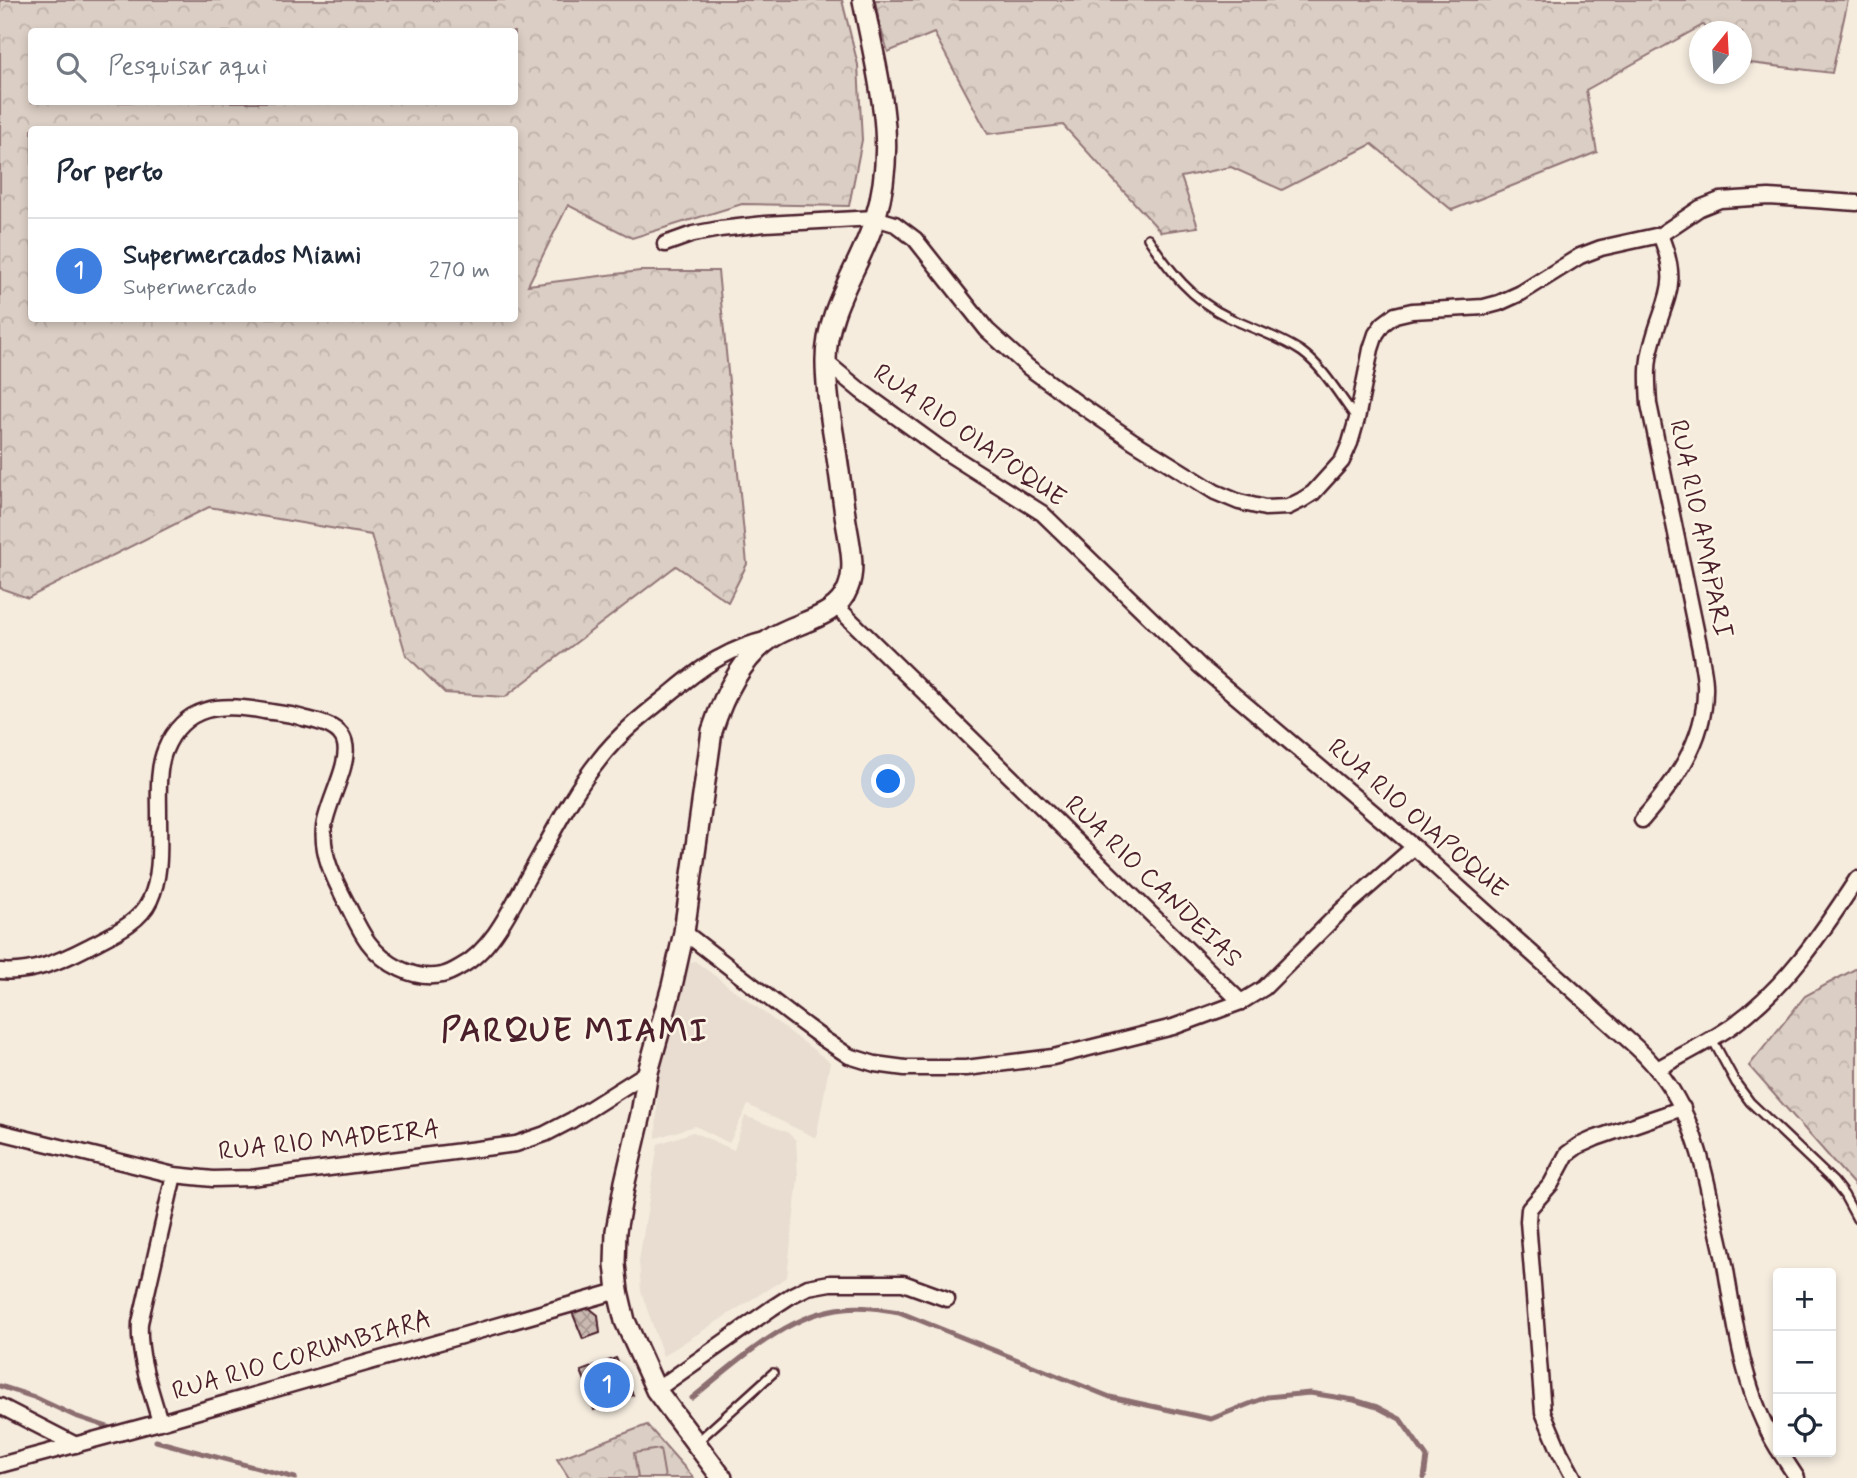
<!DOCTYPE html>
<html lang="pt">
<head>
<meta charset="utf-8">
<style>
  :root { --surface:#fff; --page:#f2f2f3; --text:#1f2937; --muted:#747a83; --line:#e0e1e3; --accent:#c8321e }
  body { margin:0; font-family:Mynerve,sans-serif; background:var(--page); color:var(--text) }
  .controls { position:absolute; right:21px; bottom:21px; display:grid; overflow:hidden; border-radius:7px; box-shadow:0 4px 10px #0003 }
  .controls button { width:63px; height:63px; display:grid; place-items:center; padding:0; border:0; border-bottom:2px solid var(--line); background:var(--surface); color:var(--text); font:35px sans-serif }
  .compass { position:absolute; left:1689px; top:21px; width:63px; height:63px; border-radius:50%; background:var(--surface); box-shadow:0 4px 10px #0003; rotate:18deg }
  .you { position:absolute; left:889px; top:782px; width:24px; height:24px; margin:-18px; border:5px solid #fff; border-radius:50%; background:#1a73e8; box-shadow:0 0 0 10px #1a73e833 }
  .badge { display:grid; place-items:center; width:46px; height:46px; border-radius:50%; background:var(--accent); color:#fff; font-size:23px; font-weight:700 }
  .pin { position:absolute; translate:-50% -50%; border:4px solid #fff; box-shadow:0 2px 7px #0006 }
  .list { margin:0; padding:0; list-style:none }
  h2 { display:flex; justify-content:space-between; align-items:center; height:91px; margin:0; padding:0 28px; font-size:30px }
  h2 small { font-size:23px; font-weight:400; color:var(--muted) }
  .list li { display:grid; grid-template-columns:46px 1fr auto; gap:21px; align-items:center; box-sizing:border-box; height:105px; padding:0 28px; border-top:2px solid var(--line) }
  .list b { display:block; font-size:26px; white-space:nowrap }
  .list p { margin:0; font-size:23px; white-space:nowrap; color:var(--muted) }
  .list em { font-size:23px; font-style:normal; color:var(--muted) }
  .icon { flex:none; width:38px; height:38px; fill:none; stroke:currentColor; stroke-width:2; stroke-linecap:round; stroke-linejoin:round }
  .map { position:relative; flex:none; width:1857px; height:1478px; overflow:hidden }
  .search { position:absolute; background:var(--surface); box-shadow:0 4px 10px #0003; left:28px; top:28px; width:490px; height:77px; display:flex; align-items:center; gap:18px; box-sizing:border-box; padding:0 24px; border-radius:7px; color:var(--muted); font-size:26px }
  .panel { position:absolute; background:var(--surface); box-shadow:0 4px 10px #0003; left:28px; top:126px; width:490px; height:196px; border-radius:7px }
  .map>svg:first-child { display:block }
</style>
</head>
<body>
<div class="map">
<svg width="1857" height="1478" viewBox="0 0 1857 1478">
  <defs>
    <pattern id="forest-crowns" width="20" height="18" patternUnits="userSpaceOnUse" patternTransform="scale(1.75)"><rect width="20" height="18" fill="#dbcec4"/><path d="M2 6a3 3 0 1 1 6 0M12 15a3 3 0 1 1 6 0" fill="none" stroke="#bdb0a9"/></pattern>
    <pattern id="building-cross-hatch" width="8" height="8" patternUnits="userSpaceOnUse" patternTransform="scale(1.75)"><rect width="8" height="8" fill="#cab9b1"/><path d="M0 0l8 8M0 8l8-8" fill="none" stroke="#a69690"/></pattern>
  </defs>
  <rect width="100%" height="100%" fill="#f5ecde"/>
  <filter id="ink" filterUnits="userSpaceOnUse"><feTurbulence type="fractalNoise" baseFrequency=".0143" numOctaves="2"/><feDisplacementMap in="SourceGraphic" scale="14" xChannelSelector="R" yChannelSelector="G"/><feConvolveMatrix kernelMatrix="1 2 1 2 8 2 1 2 1" color-interpolation-filters="sRGB"/></filter>
  <g filter="url(#ink)">
    <g fill="#e8ddd0">
      <polygon points="695,961 830,1062 816,1138 748,1105 729,1143 695,1126 656,1138 658,1075 687,964"/>
      <polygon points="745,1116 787,1132 796,1140 798,1178 787,1277 663,1356 641,1291 639,1261 658,1144 693,1132 734,1150"/>
    </g>
    <g fill="url(#forest-crowns)" stroke="#927678" stroke-width="2" fill-rule="evenodd">
      <path d="M 0,0 L 842,0 L 858,65 L 862,140 L 849,206 L 742,204 L 632,238 L 568,205 L 528,285 L 640,271 L 718,271 L 747,564 L 728,602 L 676,566 L 505,697 L 445,693 L 406,655 L 371,535 L 209,507 L 28,598 L 0,588 ZM 32,32 L 514,32 L 514,102 L 32,102 ZM 32,130 L 514,130 L 514,318 L 32,318 Z"/>
      <polygon points="875,0 1848,0 1832,73 1742,62 1742,32 1710,31 1703,25 1586,90 1597,152 1452,210 1372,144 1282,190 1231,167 1181,177 1198,227 1161,232 1063,125 988,134 934,33 888,52 879,22"/>
      <polygon points="1857,968 1857,1188 1749,1066 1805,996"/>
      <polygon points="647,1425 694,1478 569,1478 557,1459"/>
    </g>
    <polygon fill="#dbcec4" stroke="#927678" stroke-width="2" points="660,1449 665,1478 638,1478 634,1453"/>
    <g fill="none" stroke-linecap="round" stroke-linejoin="round">
      <g stroke="#8c6e70" stroke-width="5">
        <polyline points="0,1386 34,1397 75,1416 108,1427"/>
        <path d="M 692,1398 C 735,1364 787,1313 845,1308 C 863,1306 881,1309 899,1312 L 1110,1397 L 1211,1419 L 1267,1397 L 1310,1393 L 1354,1400 L 1377,1407 L 1400,1419 L 1427,1457 L 1424,1478"/>
        <polyline points="156,1441 295,1478"/>
      </g>
    </g>
    <g fill="url(#building-cross-hatch)" stroke="#4a1f2b" stroke-width="2">
      <polygon points="588,1307 598,1315 600,1333 583,1339 572,1312"/>
      <polygon points="616,1358 633,1395 594,1410 588,1388 581,1371"/>
    </g>
    <g fill="none" stroke-linecap="round" stroke-linejoin="round">
      <g stroke="#4a1f2b" stroke-width="12">
        <g id="lane">
          <path d="M 1148,238 C 1169,270 1192,300 1228,317 C 1252,329 1279,336 1302,352 C 1324,368 1340,397 1357,419"/>
          <polyline points="1712,1039 1736,1083 1750,1102 1833,1181 1844,1195 1857,1219"/>
          <polyline points="698,1441 773,1373"/>
        </g>
      </g>
      <g stroke="#4a1f2b" stroke-width="19">
        <g id="street">
          <polyline points="665,244 693,234 720,229 765,224 875,218 895,224 915,239 987,330 1028,367 1076,402 1133,441 1215,492 1239,502 1265,508 1288,507 1302,500 1313,493 1342,461 1350,443 1357,419 1371,349 1376,334 1383,324 1395,315 1412,311 1484,307 1499,303 1521,293 1580,256 1601,248 1660,235 1700,208 1720,200 1769,197 1857,203"/>
          <path d="M 826,362 L 861,391 L 941,449 L 1042,513 L 1200,666 L 1414,847 L 1636,1047 C 1683,1090 1699,1142 1711,1202 C 1716,1225 1722,1248 1726,1270 C 1736,1331 1745,1396 1778,1449"/>
          <polyline points="836,606 1241,1002"/>
          <path d="M 1642,820 C 1673,784 1705,742 1705,691 C 1706,679 1702,666 1701,654 L 1649,404 C 1648,384 1646,365 1652,345 C 1664,297 1682,287 1660,235"/>
          <polyline points="684,932 791,1015 822,1038 849,1056 875,1064 905,1068 966,1068 1053,1057 1173,1027 1241,1002 1264,988 1342,910 1414,847"/>
          <path d="M 0,971 C 31,974 61,961 88,947 C 110,935 139,924 150,900 C 162,874 159,844 159,816 C 159,795 157,770 165,750 C 184,704 222,703 264,711 C 277,713 291,714 303,718 C 319,722 342,726 345,744 C 350,765 327,803 324,827 C 321,854 334,879 346,902 C 353,915 359,930 368,942 C 384,964 414,981 442,975 C 448,974 455,970 460,967 C 491,951 511,908 527,879 C 550,839 570,796 599,760 C 617,736 642,716 666,697 C 683,683 700,668 719,658 C 735,649 751,643 768,639"/>
          <path d="M 1657,1069 C 1682,1055 1709,1042 1732,1026 C 1785,988 1822,933 1857,879"/>
          <polyline points="0,1132 174,1175 213,1179 251,1178 516,1144 545,1134 572,1120 648,1072"/>
          <polyline points="656,1390 772,1308 792,1295 808,1287 830,1283 903,1283 947,1299"/>
          <polyline points="0,1406 76,1445"/>
          <path d="M 160,1422 C 151,1390 138,1357 140,1323 L 174,1175"/>
          <polyline points="1780,1452 1797,1478"/>
          <polyline points="0,1465 160,1422 618,1291"/>
          <polyline points="1574,1478 1560,1452 1543,1412 1528,1221 1529,1209 1551,1184 1567,1154 1578,1146 1596,1138 1683,1108"/>
        </g>
      </g>
      <g stroke="#4a1f2b" stroke-width="24">
        <path id="secondary" d="M 722,1478 L 656,1390 L 625,1321 L 618,1291 L 615,1264 L 616,1231 L 625,1182 L 641,1114 L 648,1072 L 672,986 L 684,932 L 712,731 C 723,697 740,660 770,639 C 795,621 836,620 848,588 C 857,566 848,538 845,515 C 841,485 837,455 832,426 C 829,405 826,384 826,363 C 825,309 860,268 875,219 C 899,142 877,76 863,0"/>
      </g>
      <use href="#lane" stroke="#fcf5e5" stroke-width="7"/>
      <use href="#street" stroke="#fcf5e5" stroke-width="14"/>
      <use href="#secondary" stroke="#fcf5e5" stroke-width="19"/>
    </g>
  </g>
  <g text-anchor="middle" dominant-baseline="central" stroke-width="5" stroke-linejoin="round" paint-order="stroke">
    <g font-size="26" fill="#4a1f2b" stroke="#fcf5e5">
      <text transform="translate(969 436) rotate(35)">RUA RIO OIAPOQUE</text>
      <text transform="translate(1700 529) rotate(78)">RUA RIO AMAPARI</text>
      <text transform="translate(1417 819) rotate(41)">RUA RIO OIAPOQUE</text>
      <text transform="translate(1153 882) rotate(44)">RUA RIO CANDEIAS</text>
      <text transform="translate(329 1141) rotate(-6)">RUA RIO MADEIRA</text>
      <text transform="translate(302 1356) rotate(-16)">RUA RIO CORUMBIARA</text>
    </g>
    <g font-size="33" font-weight="bold" letter-spacing="2" fill="#4a1f2b" stroke="#fcf5e5">
      <text x="575" y="1032">PARQUE MIAMI</text>
    </g>
  </g>
</svg>
<div class="controls">
<button>+</button>
<button>−</button>
<button><svg class="icon" aria-label="locate" viewBox="0 0 24 24"><circle cx="12" cy="12" r="6"/><path d="M12 2v4M12 18v4M2 12h4M18 12h4"/></svg></button>
</div>
<svg class="compass" viewBox="-18 -18 36 36"><path d="M0-13l5 13h-10z" fill="#e53935"/><path d="M0 13l5-13h-10z" fill="#747a83"/></svg>
<div class="you"></div>
<div class="pin badge" style="left:607px;top:1385px;background:#3f7fe0">1</div>
<div class="search"><svg class="icon" aria-label="search" viewBox="0 0 24 24"><circle cx="10" cy="10" r="6"/><path d="M15 15l6 6"/></svg>Pesquisar aqui</div>
<section class="panel">
<h2>Por perto<small></small></h2>
<ul class="list">
<li><span class="badge" style="background:#3f7fe0">1</span><div><b>Supermercados Miami</b><p>Supermercado</p></div><em>270 m</em></li>
</ul>
</section>
</div>
</body>
</html>
